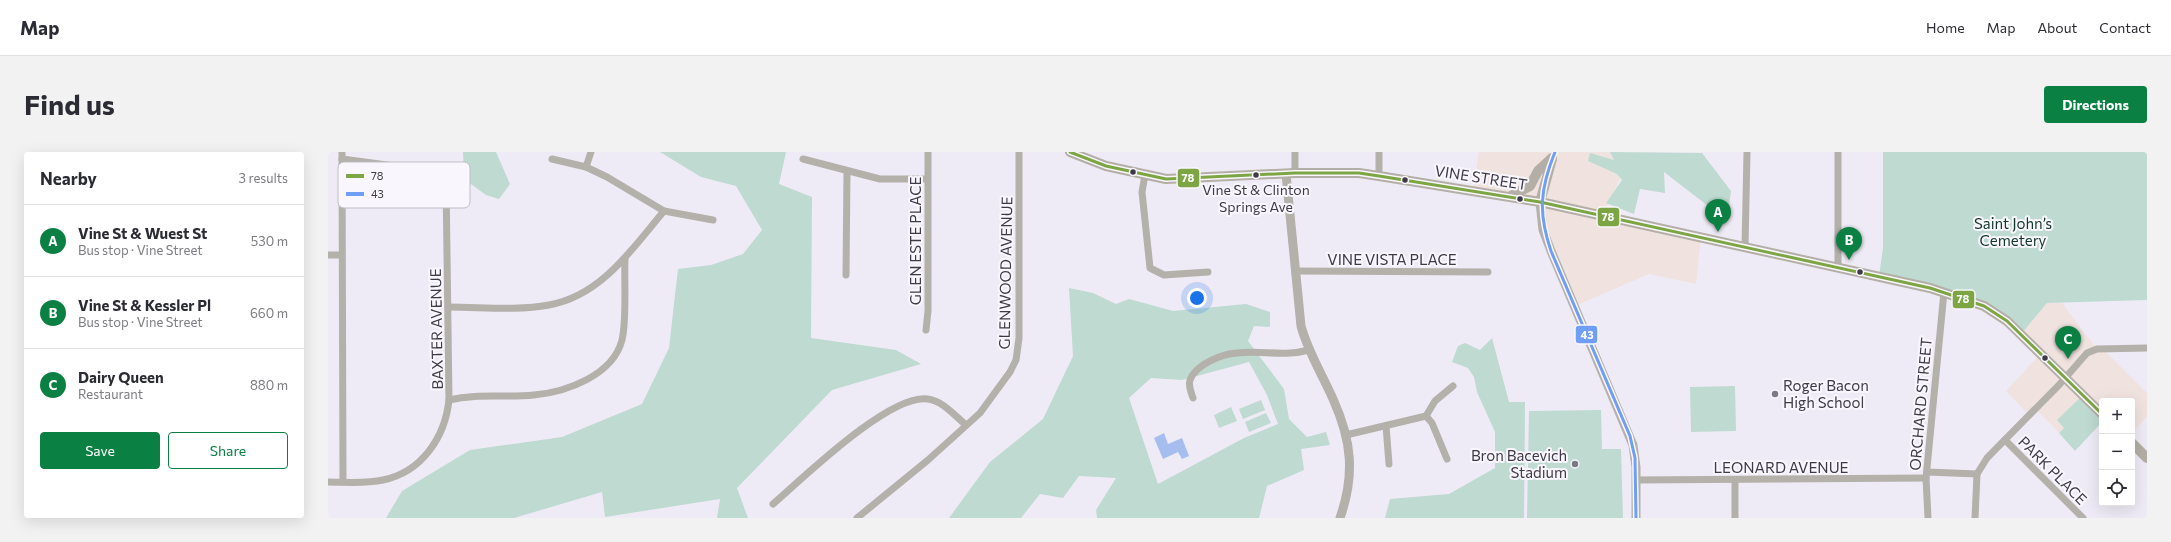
<!DOCTYPE html>
<html lang="en">
<head>
<meta charset="utf-8">
<style>
  :root { --surface:#fff; --page:#f2f2f3; --text:#2b2b33; --muted:#7c7c81; --line:#e1e1e2; --accent:#0b8043 }
  body { margin:0; font-family:Commissioner,sans-serif; background:var(--page); color:var(--text) }
  .controls { position:absolute; right:12px; bottom:12px; display:grid; overflow:hidden; border-radius:4px; box-shadow:0 4px 16px #0002 }
  .controls button { width:36px; height:36px; display:grid; place-items:center; padding:0; border:0; border-bottom:1px solid var(--line); background:var(--surface); color:var(--text); font:20px sans-serif }
  .you { position:absolute; left:869px; top:146px; width:14px; height:14px; margin:-10px; border:3px solid #fff; border-radius:50%; background:#1a73e8; box-shadow:0 0 0 6px #1a73e833 }
  .badge { display:grid; place-items:center; width:26px; height:26px; border-radius:50%; background:var(--accent); color:#fff; font-size:13px; font-weight:700 }
  .pin { position:absolute; translate:-50% -33px; filter:drop-shadow(0 1px 2px #0008) }
  .pin::after { content:''; position:absolute; top:21px; width:14px; height:12px; background:inherit; clip-path:polygon(0 0,100% 0,50% 100%) }
  .list { margin:0; padding:0; list-style:none }
  h2 { display:flex; justify-content:space-between; align-items:center; height:52px; margin:0; padding:0 16px; font-size:17px }
  h2 small { font-size:13px; font-weight:400; color:var(--muted) }
  .list li { display:grid; grid-template-columns:26px 1fr auto; gap:12px; align-items:center; box-sizing:border-box; height:72px; padding:0 16px; border-top:1px solid var(--line) }
  .list b { display:block; font-size:15px; white-space:nowrap }
  .list p { margin:0; font-size:13px; white-space:nowrap; color:var(--muted) }
  .list em { font-size:13px; font-style:normal; color:var(--muted) }
  .actions { display:flex; gap:8px; padding:12px 16px }
  .actions a { flex:1; padding:9px 0; border:1px solid var(--accent); border-radius:4px; text-align:center; font-size:14px; color:var(--accent) }
  .actions .main { background:var(--accent); color:#fff }
  .icon { flex:none; width:22px; height:22px; fill:none; stroke:currentColor; stroke-width:2; stroke-linecap:round; stroke-linejoin:round }
  .map { position:relative; flex:none; width:1819px; height:366px; overflow:hidden; border-radius:4px }
  header { display:flex; align-items:center; gap:24px; box-sizing:border-box; height:56px; padding:0 20px; background:var(--surface); border-bottom:1px solid var(--line) }
  header strong { font-size:19px }
  nav { display:flex; gap:22px; margin-inline-start:auto; font-size:14px }
  .intro { display:flex; align-items:center; justify-content:space-between; box-sizing:border-box; height:96px; padding:0 24px }
  h1 { margin:0; font-size:28px }
  .button { padding:10px 18px; border-radius:4px; background:var(--accent); color:#fff; font-size:14px; font-weight:700 }
  main { display:flex; gap:24px; padding:0 24px }
  aside { flex:1; background:var(--surface); border-radius:4px; box-shadow:0 4px 16px #0002 }
  .map>svg:first-child { display:block }
</style>
</head>
<body>
<header>
<strong>Map</strong>
<nav><a>Home</a><a>Map</a><a>About</a><a>Contact</a></nav>
</header>
<div class="intro"><h1>Find us</h1><a class="button">Directions</a></div>
<main>
<aside>
<h2>Nearby<small>3 results</small></h2>
<ul class="list">
<li><span class="badge">A</span><div><b>Vine St &amp; Wuest St</b><p>Bus stop · Vine Street</p></div><em>530 m</em></li>
<li><span class="badge">B</span><div><b>Vine St &amp; Kessler Pl</b><p>Bus stop · Vine Street</p></div><em>660 m</em></li>
<li><span class="badge">C</span><div><b>Dairy Queen</b><p>Restaurant</p></div><em>880 m</em></li>
</ul>
<div class="actions"><a class="main">Save</a><a>Share</a></div>
</aside>
<div class="map">
<svg width="1819" height="366" viewBox="0 0 1819 366">
  <rect width="100%" height="100%" fill="#efebf6"/>
  <g fill="#f0e3df">
    <polygon points="1151,0 1291,0 1293,24 1275,63 1373,86 1368,132 1321,122 1247,154 1223,99 1212,50 1145,39"/>
    <polygon points="1719,151 1734,151 1769,197 1775,197 1819,241 1819,265 1804,281 1804,249 1774,249 1774,262 1729,268 1736,276 1731,281 1708,257 1701,263 1678,239 1713,201 1694,181"/>
  </g>
  <g fill="#bedad1" fill-rule="evenodd">
    <polygon points="135,0 168,0 182,32 171,47 158,43 136,27"/>
    <polygon points="332,0 458,0 451,32 484,45 483,186 568,198 593,212 504,238 409,336 420,366 389,366 392,347 277,365 274,340 186,366 58,366 74,339 142,298 234,285 314,252 341,196 350,117 383,113 415,102 434,78 408,34 373,25"/>
    <polygon points="1282,0 1374,1 1403,39 1401,54 1380,54 1336,20 1337,41 1312,37 1306,62 1278,51 1294,28 1289,22 1260,9 1262,1 1286,8"/>
    <polygon points="1555,0 1819,0 1819,148 1719,151 1694,181 1669,162 1551,124 1555,96"/>
    <path d="M 741,136 L 765,141 L 788,152 L 801,147 L 845,159 L 918,152 L 942,160 L 942,175 L 926,174 L 920,189 L 956,237 L 961,267 L 979,285 L 998,280 L 1002,293 L 973,297 L 976,318 L 939,334 L 931,366 L 769,366 L 768,358 L 788,326 L 751,324 L 735,346 L 712,342 L 693,366 L 621,366 L 662,310 L 715,267 L 745,204 ZM 921,210 L 939,243 L 950,272 L 916,286 L 830,332 L 801,246 L 823,226 L 854,228 Z"/>
    <polygon points="1164,186 1181,250 1197,250 1196,366 1057,366 1062,347 1121,342 1167,316 1167,280 1149,240 1146,225 1140,216 1124,210 1130,194 1137,191 1152,198"/>
    <polygon points="1407,234 1408,279 1363,280 1362,235"/>
    <polygon points="1755,243 1774,262 1774,270 1747,299 1731,281 1736,276 1729,268"/>
    <polygon points="933,248 937,258 915,267 911,257"/>
    <polygon points="903,255 909,269 891,276 886,263"/>
    <polygon points="1273,258 1274,297 1293,297 1295,366 1199,366 1201,259"/>
    <polygon points="938,261 943,271 921,280 917,270"/>
  </g>
  <polygon fill="#a5beef" points="836,281 840,292 854,286 861,304 854,307 850,300 835,307 826,286"/>
  <g fill="none" stroke-linecap="round" stroke-linejoin="round">
    <g stroke="#b4b0aa" stroke-width="7">
      <polyline points="14,0 15,330"/>
      <polyline points="967,0 967,21"/>
      <polyline points="1051,0 1051,24"/>
      <polyline points="224,7 258,15 279,25 336,59 385,68"/>
      <polyline points="475,7 552,27 599,27"/>
      <polyline points="258,15 263,0"/>
      <polyline points="817,23 814,40 822,116 836,123 880,120"/>
      <polyline points="1417,95 1419,0"/>
      <polyline points="0,103 13,103"/>
      <polyline points="1510,115 1510,0"/>
      <polyline points="967,119 1160,120"/>
      <polyline points="518,123 519,19"/>
      <path d="M 121,155 C 153,155 189,159 221,153 C 273,144 304,97 336,59"/>
      <polyline points="598,178 600,159 600,0"/>
      <path d="M 865,246 C 863,240 860,234 862,228 C 868,212 894,202 909,201 C 934,198 955,205 981,198"/>
      <path d="M 121,248 C 150,241 177,246 206,243 C 239,240 285,223 294,188 C 299,168 296,128 297,106"/>
      <polyline points="1098,264 1104,271 1119,307"/>
      <polyline points="1058,274 1061,312"/>
      <polyline points="1018,283 1098,264 1107,249 1125,234"/>
      <polyline points="1677,288 1755,366"/>
      <polyline points="1599,320 1649,322"/>
      <polyline points="1308,328 1598,326"/>
      <polyline points="1407,329 1407,366"/>
      <path d="M 0,330 C 18,330 37,332 55,328 C 94,320 117,285 121,248 L 118,29 L 110,22 L 104,19 L 14,7"/>
      <path d="M 445,352 C 475,326 562,241 600,247 C 615,249 627,264 638,273"/>
      <polyline points="529,366 600,308 652,261 682,220 688,208 691,186 691,0"/>
      <polyline points="1600,366 1598,326 1616,140"/>
      <polyline points="1647,366 1649,322 1659,306 1731,233 1759,201 1769,197 1819,196"/>
    </g>
    <g stroke="#b4b0aa" stroke-width="9">
      <path d="M 958,22 L 973,174 C 980,200 994,222 1005,247 C 1024,289 1027,323 1012,366"/>
      <polyline points="1212,50 1215,78 1223,99 1305,293 1308,315 1308,366"/>
    </g>
    <g stroke="#b3afa6" stroke-width="10">
      <polyline points="742,0 778,14 838,27 967,21 1031,21 1051,24 1212,50 1602,136 1656,154 1679,169 1774,262"/>
      <polyline points="1183,44 1202,34 1210,19 1224,6"/>
      <polyline points="1212,50 1224,7"/>
      <polyline points="1804,291 1819,306"/>
    </g>
    <g stroke="#f9f7fd" stroke-width="6">
      <polyline id="bus-1" points="742,0 778,14 838,27 967,21 1031,21 1051,24 1212,50 1602,136 1656,154 1679,169 1774,262"/>
    </g>
    <g stroke="#f9f7fd" stroke-width="6">
      <path id="bus-2" d="M 1227,0 C 1212,37 1210,61 1223,99 L 1302,284 L 1307,306 L 1308,366"/>
    </g>
    <use href="#bus-1" stroke="#7da543" stroke-width="3"/>
    <use href="#bus-2" stroke="#6f9ef4" stroke-width="3"/>
  </g>
  <g fill="#3e3a47" stroke="#f9f7fd" stroke-width="1.5">
    <circle cx="805" cy="20" r="3.5"/>
    <circle cx="928" cy="23" r="3.5"/>
    <circle cx="1077" cy="28" r="3.5"/>
    <circle cx="1192" cy="47" r="3.5"/>
    <circle cx="1532" cy="120" r="3.5"/>
    <circle cx="1717" cy="206" r="3.5"/>
  </g>
  <g fill="#7c7884" stroke="#f9f7fd" stroke-width="1.5">
    <circle cx="1447" cy="242" r="4"/>
    <circle cx="1247" cy="312" r="4"/>
  </g>
  <g text-anchor="middle" dominant-baseline="central" stroke-width="4" stroke-linejoin="round" paint-order="stroke">
    <g font-size="14" fill="#3e3a47" stroke="#f9f7fd">
      <text x="928" y="37">Vine St &amp; Clinton<tspan x="928" dy="17">Springs Ave</tspan></text>
    </g>
    <g font-size="15" fill="#3e3a47" stroke="#f9f7fd">
      <text transform="translate(1153 25) rotate(9)">VINE STREET</text>
      <text transform="translate(587 89) rotate(-90)">GLEN ESTE PLACE</text>
      <text x="1064" y="107">VINE VISTA PLACE</text>
      <text transform="translate(677 121) rotate(-89)">GLENWOOD AVENUE</text>
      <text transform="translate(108 177) rotate(-91)">BAXTER AVENUE</text>
      <text transform="translate(1592 252) rotate(-85)">ORCHARD STREET</text>
      <text x="1453" y="315">LEONARD AVENUE</text>
      <text transform="translate(1725 318) rotate(45)">PARK PLACE</text>
    </g>
    <g font-size="15" fill="#113828" stroke="#f9f7fd">
      <text x="1685" y="71">Saint John’s<tspan x="1685" dy="17">Cemetery</tspan></text>
    </g>
    <g font-size="15" fill="#3e3a47" stroke="#f9f7fd" text-anchor="start">
      <text x="1455" y="233">Roger Bacon<tspan x="1455" dy="17">High School</tspan></text>
      <text x="1239" y="303" text-anchor="end">Bron Bacevich<tspan x="1239" dy="17">Stadium</tspan></text>
    </g>
  </g>
  <rect x="10" y="10" width="132" height="46" rx="6" fill="#f9f7fd" stroke="#c1bec6" stroke-width="1"/>
  <rect x="18" y="22" width="18" height="4" fill="#7da543"/>
  <rect x="18" y="40" width="18" height="4" fill="#6f9ef4"/>
  <g font-size="11" fill="#3e3a47">
    <text x="43" y="28">78</text>
    <text x="43" y="46">43</text>
  </g>
  <g stroke="#f9f7fd" stroke-width="1.5">
    <rect x="849" y="16" width="23" height="20" rx="4" fill="#7da543"/>
    <rect x="1269" y="55" width="23" height="20" rx="4" fill="#7da543"/>
    <rect x="1624" y="138" width="23" height="19" rx="4" fill="#7da543"/>
    <rect x="1247" y="173" width="23" height="19" rx="4" fill="#6f9ef4"/>
  </g>
  <g font-size="11" text-anchor="middle" font-weight="bold" fill="#fff">
    <text x="860" y="30">78</text>
    <text x="1280" y="69">78</text>
    <text x="1635" y="151">78</text>
    <text x="1259" y="187">43</text>
  </g>
</svg>
<div class="controls">
<button>+</button>
<button>−</button>
<button><svg class="icon" aria-label="locate" viewBox="0 0 24 24"><circle cx="12" cy="12" r="6"/><path d="M12 2v4M12 18v4M2 12h4M18 12h4"/></svg></button>
</div>
<div class="you"></div>
<div class="pin badge" style="left:1390px;top:80px">A</div>
<div class="pin badge" style="left:1521px;top:108px">B</div>
<div class="pin badge" style="left:1740px;top:207px">C</div>
</div>
</main>
</body>
</html>
